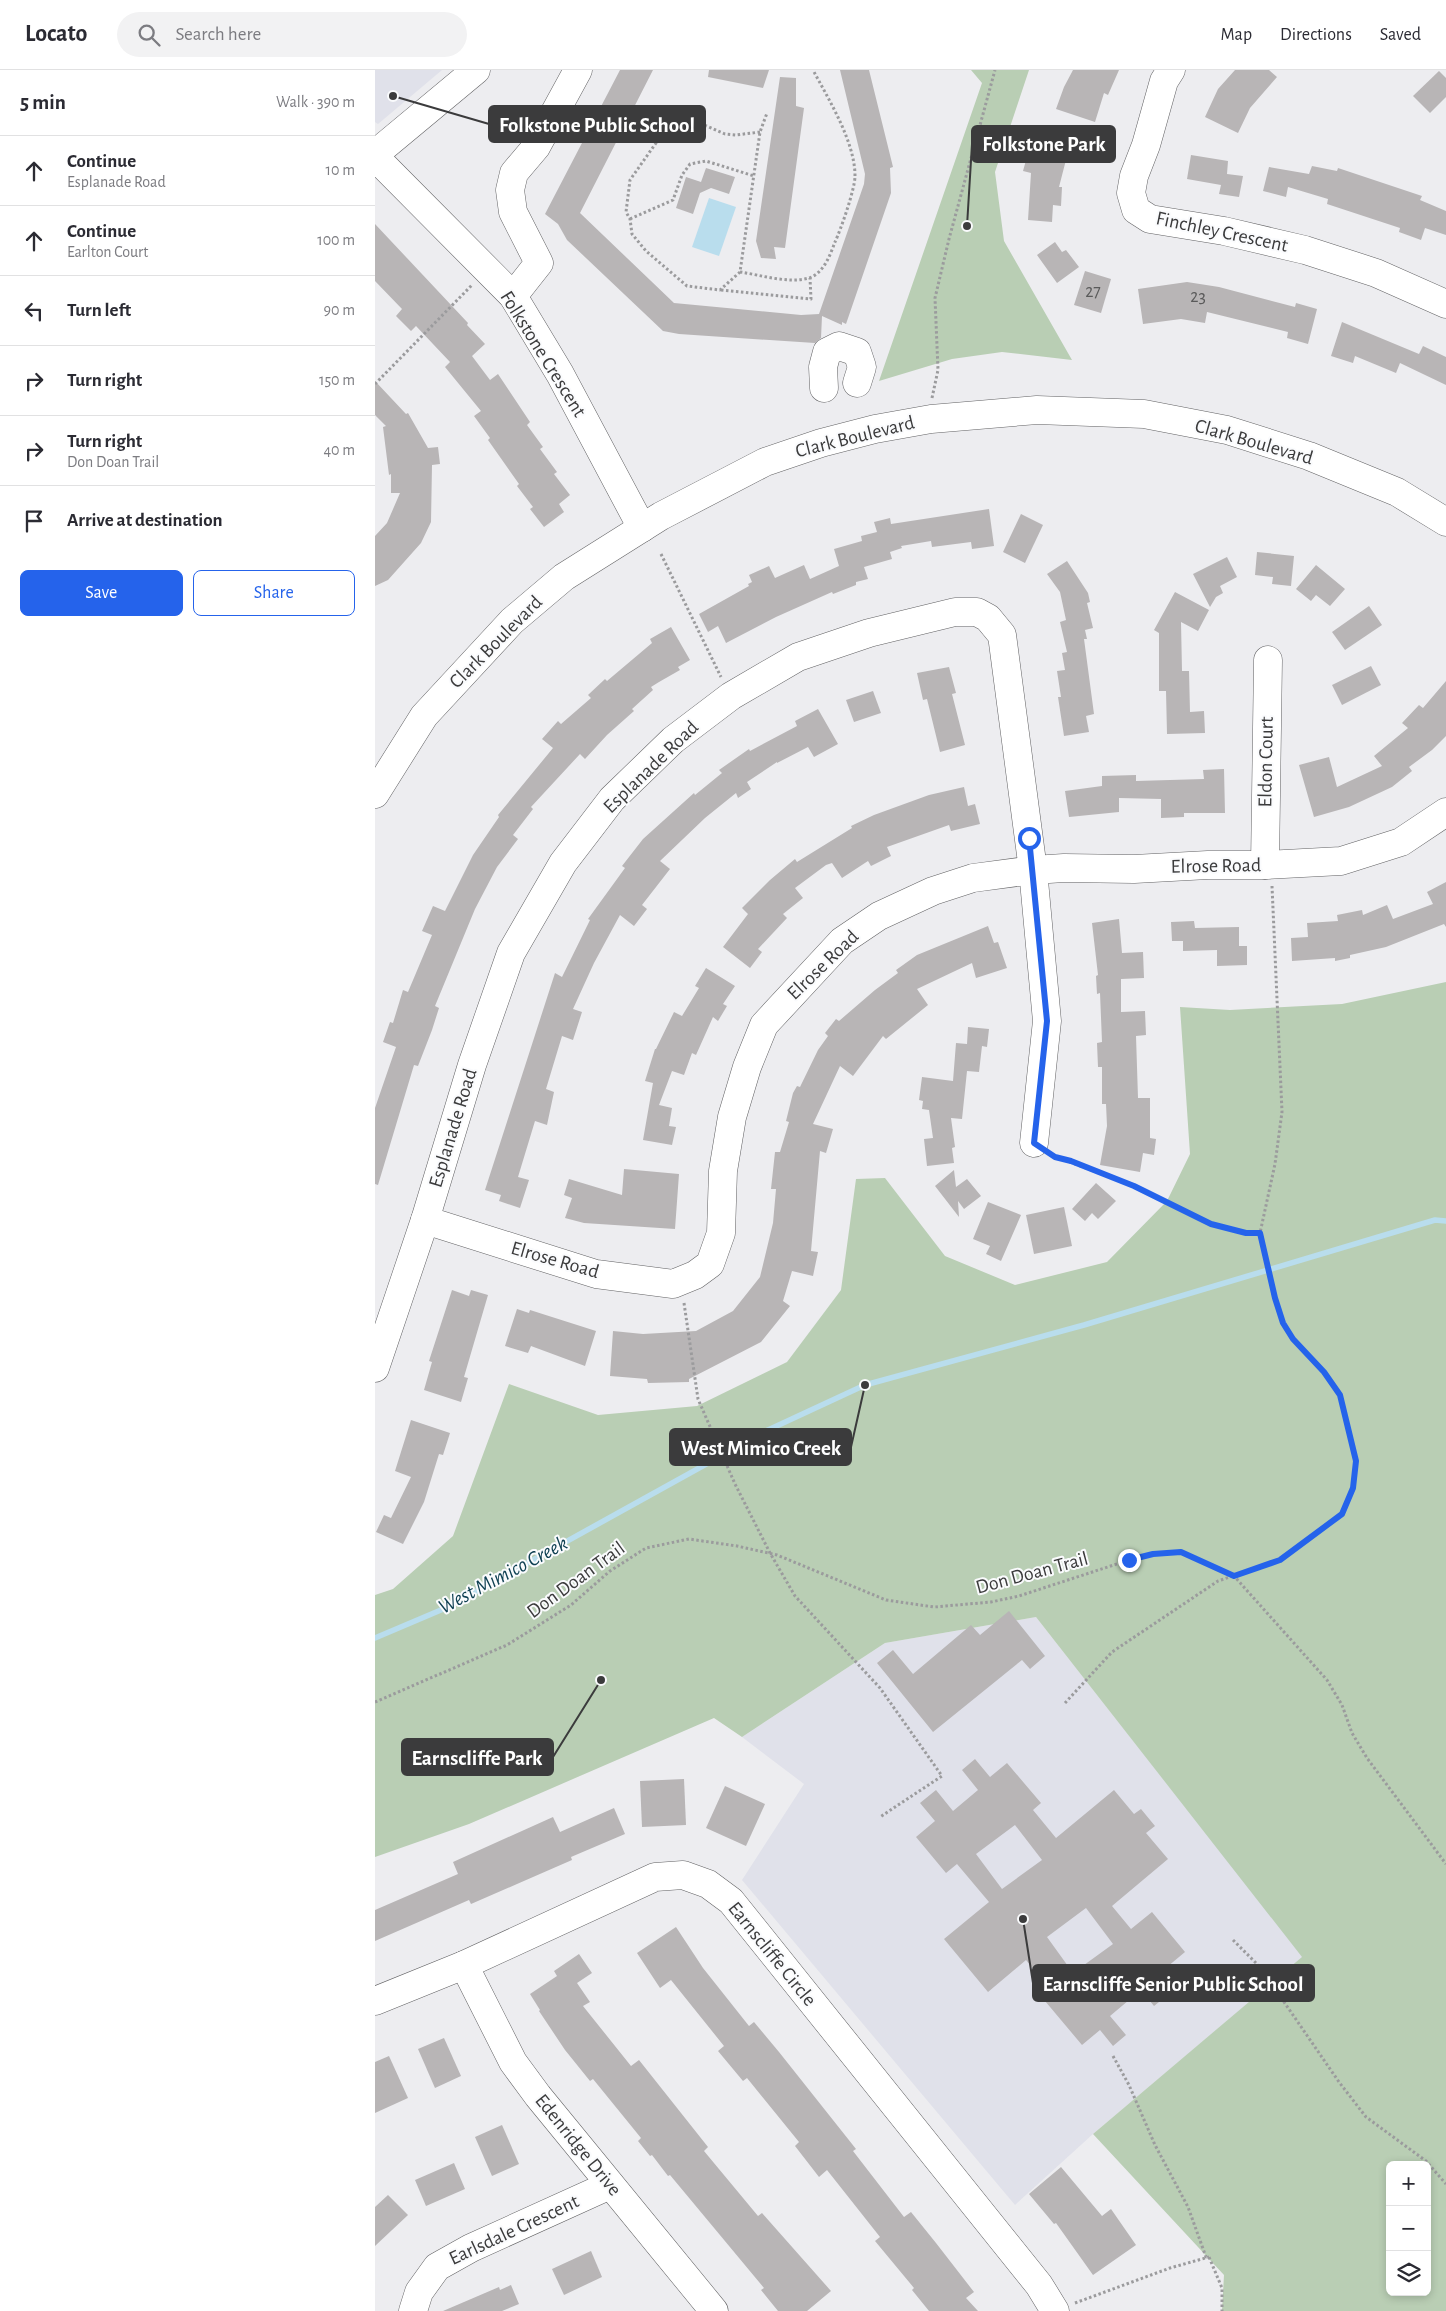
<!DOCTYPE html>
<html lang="en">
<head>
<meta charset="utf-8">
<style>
  :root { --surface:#fff; --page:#f2f2f3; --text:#2b2b33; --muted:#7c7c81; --line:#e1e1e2; --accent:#2563eb }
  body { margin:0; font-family:"Alegreya Sans",sans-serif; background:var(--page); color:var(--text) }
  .controls { position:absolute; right:15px; bottom:15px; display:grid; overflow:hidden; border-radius:8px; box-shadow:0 2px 8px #0003 }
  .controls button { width:45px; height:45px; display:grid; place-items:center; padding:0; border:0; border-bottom:1px solid var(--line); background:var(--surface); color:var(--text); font:25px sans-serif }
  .stop { position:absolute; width:15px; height:15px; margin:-11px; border:4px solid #2563eb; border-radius:50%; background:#fff }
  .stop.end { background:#2563eb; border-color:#fff; box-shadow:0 1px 5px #0008 }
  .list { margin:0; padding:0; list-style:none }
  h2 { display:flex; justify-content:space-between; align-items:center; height:65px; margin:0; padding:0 20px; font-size:21px }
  h2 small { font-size:16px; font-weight:400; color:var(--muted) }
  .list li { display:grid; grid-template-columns:32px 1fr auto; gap:15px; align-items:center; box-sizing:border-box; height:70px; padding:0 20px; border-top:1px solid var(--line) }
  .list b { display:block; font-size:19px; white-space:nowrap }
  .list p { margin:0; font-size:16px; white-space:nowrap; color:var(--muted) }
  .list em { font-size:16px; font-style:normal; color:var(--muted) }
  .actions { display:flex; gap:10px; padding:15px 20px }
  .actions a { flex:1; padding:11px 0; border:1px solid var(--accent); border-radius:8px; text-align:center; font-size:18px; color:var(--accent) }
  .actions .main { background:var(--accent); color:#fff }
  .icon { flex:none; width:28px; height:28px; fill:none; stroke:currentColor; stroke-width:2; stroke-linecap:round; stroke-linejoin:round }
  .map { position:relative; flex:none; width:1071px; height:2241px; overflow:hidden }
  header { display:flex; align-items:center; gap:30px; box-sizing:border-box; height:70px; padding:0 25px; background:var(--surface); border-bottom:1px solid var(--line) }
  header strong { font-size:24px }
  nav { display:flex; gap:28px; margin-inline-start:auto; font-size:18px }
  .search { width:350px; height:45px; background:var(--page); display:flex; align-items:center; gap:12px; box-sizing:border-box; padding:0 18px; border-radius:28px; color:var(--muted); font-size:19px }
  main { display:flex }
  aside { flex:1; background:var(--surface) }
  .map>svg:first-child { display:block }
</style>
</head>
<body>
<header>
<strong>Locato</strong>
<div class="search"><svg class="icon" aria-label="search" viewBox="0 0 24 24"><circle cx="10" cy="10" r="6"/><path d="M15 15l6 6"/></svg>Search here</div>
<nav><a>Map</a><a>Directions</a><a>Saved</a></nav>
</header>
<main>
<aside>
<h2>5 min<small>Walk · 390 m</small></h2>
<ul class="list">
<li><svg class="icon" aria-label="ahead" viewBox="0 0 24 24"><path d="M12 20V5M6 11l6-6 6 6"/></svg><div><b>Continue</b><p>Esplanade Road</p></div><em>10 m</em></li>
<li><svg class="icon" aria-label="ahead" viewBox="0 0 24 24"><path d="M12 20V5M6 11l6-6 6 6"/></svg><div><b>Continue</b><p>Earlton Court</p></div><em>100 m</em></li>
<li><svg class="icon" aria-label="left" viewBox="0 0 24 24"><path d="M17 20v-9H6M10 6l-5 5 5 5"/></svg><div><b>Turn left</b></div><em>90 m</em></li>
<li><svg class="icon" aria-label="right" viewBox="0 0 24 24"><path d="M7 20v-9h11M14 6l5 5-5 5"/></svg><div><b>Turn right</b></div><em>150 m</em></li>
<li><svg class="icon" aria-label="right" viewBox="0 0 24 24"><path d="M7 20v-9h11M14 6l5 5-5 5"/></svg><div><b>Turn right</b><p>Don Doan Trail</p></div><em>40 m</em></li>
<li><svg class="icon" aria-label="arrive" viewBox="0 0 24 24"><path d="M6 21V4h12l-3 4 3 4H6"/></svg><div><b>Arrive at destination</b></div></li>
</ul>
<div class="actions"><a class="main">Save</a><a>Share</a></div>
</aside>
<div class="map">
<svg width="1071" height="2241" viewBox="0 0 1071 2241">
  <rect width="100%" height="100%" fill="#ededf0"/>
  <g fill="#e0e1ea">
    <polygon points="0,0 67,0 3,54 0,52"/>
    <polygon points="661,1547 928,1887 718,2064 640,2135 367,1810 429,1714 367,1667 510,1573"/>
  </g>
  <g fill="#b9ceb4" fill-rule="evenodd">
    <polygon points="596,0 654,0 620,102 629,171 697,290 627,282 577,289 504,311 607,13"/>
    <path d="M 1071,912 L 1071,2241 L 847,2241 L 849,2205 L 718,2064 L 927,1887 L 661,1547 L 510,1573 L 367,1667 L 339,1648 L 94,1754 L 0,1787 L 0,1525 L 18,1519 L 78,1466 L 134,1314 L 223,1345 L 322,1336 L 412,1292 L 466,1220 L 481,1109 L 510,1108 L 570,1186 L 640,1215 L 732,1192 L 792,1131 L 815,1084 L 805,937 L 855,940 L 967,934 ZM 1015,2095 L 1052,2095 L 1052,2222 L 1015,2222 Z"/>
  </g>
  <polygon fill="#b9dded" points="334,128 361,137 344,186 317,177"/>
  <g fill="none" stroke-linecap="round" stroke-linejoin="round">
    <polyline stroke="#b9dded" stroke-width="5.5" points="0,1568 73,1537 393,1360 490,1315 709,1255 1060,1150 1071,1151"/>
  </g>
  <g fill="#b8b5b6" fill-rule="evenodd">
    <polygon points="245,0 278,0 205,143 299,233 426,245 444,244 489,114 490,104 465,0 494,0 518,97 515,98 516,123 471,254 467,252 467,255 447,246 446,268 440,273 304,264 288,261 192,170 183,154 170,144"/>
    <polygon points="334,0 394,0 388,18 333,7"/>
    <polygon points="698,0 744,0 733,25 729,23 720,52 681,39 689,17"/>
    <polygon points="860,0 894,0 902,7 875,38 863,63 830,47 843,19"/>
    <polygon points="1064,1 1071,8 1071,27 1055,43 1038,26"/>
    <polygon points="405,7 421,8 421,36 429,38 410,178 399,177 401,189 386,188 381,171"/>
    <polygon points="655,76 692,86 684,117 687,117 686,136 678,135 677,152 653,150 656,103 648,101"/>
    <polygon points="816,85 853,91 852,104 868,106 864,127 844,124 846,115 812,109"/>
    <polygon points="937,96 962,101 963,98 1047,126 1045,130 1071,141 1071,165 1050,158 1046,170 1024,162 1025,158 952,134 953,129 913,117 911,127 888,121 894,97 934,104"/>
    <polygon points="331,98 360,107 354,124 336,118 325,123 318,144 301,138 311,107 326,112"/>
    <polygon points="0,154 93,253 92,255 110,274 97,286 115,310 123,304 155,352 152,355 168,377 165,379 182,402 179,404 195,425 184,434 189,442 169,457 155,439 158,437 142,416 144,414 113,370 115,368 99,346 106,341 70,297 75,292 41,256 36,261 21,246 27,239 0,211"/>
    <polygon points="680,172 687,182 691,180 704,197 682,213 662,185"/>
    <polygon points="710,201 736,209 726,243 699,235"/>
    <polygon points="812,212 844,217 920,237 921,233 942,239 933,274 912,268 913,262 832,242 830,253 806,249 768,254 763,219"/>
    <polygon points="967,252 1044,284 1048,276 1071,287 1071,315 1025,293 1021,303 980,286 978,293 956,286"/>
    <polygon points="0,311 31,344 33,343 53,378 63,377 65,394 57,395 56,452 46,473 13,510 0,516 0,466 12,453 25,423 16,423 16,404 14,405 8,357 11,356 0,345"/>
    <polygon points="614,439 619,476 597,479 596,472 557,477 556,471 526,476 527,478 515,482 517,489 489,497 493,509 481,512 481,515 458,524 457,522 401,547 351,573 343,556 333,562 324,544 374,516 373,514 377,512 374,505 394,496 400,508 429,495 435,509 464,496 459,479 487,471 486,466 502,462 499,452 515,448 516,454"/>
    <polygon points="646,444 668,455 650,493 628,482"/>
    <polygon points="882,482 919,486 916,516 897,514 898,507 880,505"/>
    <polygon points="852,487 862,507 845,516 848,523 841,527 835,537 818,504"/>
    <polygon points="692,491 713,523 715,532 712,533 718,558 710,560 712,569 709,569 719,644 711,646 714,662 689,666 683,627 686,627 682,601 690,600 687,583 692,582 685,552 691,550 685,522 672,504"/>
    <polygon points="941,495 970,519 955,536 941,525 936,531 921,519"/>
    <polygon points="800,522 834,540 823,561 806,552 807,601 814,601 815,642 829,641 830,663 792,664 791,621 784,621 784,563 779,560"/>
    <polygon points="994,536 1007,555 970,580 957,562"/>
    <polygon points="296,557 315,590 303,597 305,600 284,612 283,609 284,612 276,617 278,620 257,639 259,641 232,665 210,689 205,684 156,737 158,739 138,765 143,769 122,797 100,839 60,936 64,938 57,960 43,996 39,995 3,1115 0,1114 0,1038 21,977 8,972 15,952 18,953 28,920 33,922 57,865 47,861 58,836 70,841 98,785 124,747 123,745 178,678 167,669 183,651 186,654 216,628 213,625 230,609 232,611 277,573 275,569"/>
    <polygon points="996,596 1006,615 967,635 957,615"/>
    <polygon points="574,597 581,623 577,624 590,675 565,682 552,629 548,630 542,603"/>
    <polygon points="1071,611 1071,666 1057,680 1034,697 1037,701 1017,717 974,737 939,747 924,695 954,687 962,717 1007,696 999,686 1033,658 1027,653 1044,635 1048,638"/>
    <polygon points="498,621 506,643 479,652 471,630"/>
    <polygon points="443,639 463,674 439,687 433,677 402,693 402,692 372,712 376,719 363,728 361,723 330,748 285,791 295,799 267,835 272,839 259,856 245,845 219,893 198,939 207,942 198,970 187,966 171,1019 179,1022 172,1055 160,1051 143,1107 154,1110 145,1138 124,1131 126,1125 110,1120 180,903 187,907 215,850 213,849 250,798 247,796 268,769 319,723 320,725 347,703 344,700 374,679 375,681 422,656 420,651"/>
    <polygon points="849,699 850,743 809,743 809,747 786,748 786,729 744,728 744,742 694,747 690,721 727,716 727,706 761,705 761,711 829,709 828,700"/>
    <polygon points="589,717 593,736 600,734 605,754 576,761 574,755 512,777 516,786 496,796 493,791 467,808 457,793 451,795 420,818 428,828 408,844 412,848 383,879 387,882 375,898 348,877 373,844 367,838 395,810 420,789 422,792 477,758 476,756 499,745 554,725"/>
    <polygon points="1071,812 1071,857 1069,854 1011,877 975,885 975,888 960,891 960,888 917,891 916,868 933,867 932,853 963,851 962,845 987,840 988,845 1012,835 1018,849 1058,834 1052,822"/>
    <polygon points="744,849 747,883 768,882 769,908 746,909 746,942 770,941 771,965 761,966 763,1028 775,1028 775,1068 781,1069 779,1085 768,1083 765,1102 725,1095 732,1056 731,1034 727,1034 727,997 723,997 722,973 727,972 725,923 722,924 721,906 723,905 717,853"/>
    <polygon points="819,851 820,858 864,857 864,876 872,876 872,895 842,896 842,880 808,881 808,871 797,871 796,852"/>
    <polygon points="613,856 619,873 623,872 632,898 601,908 597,893 542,919 553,935 511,969 508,966 478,1006 465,996 438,1054 458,1059 451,1083 445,1081 436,1181 443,1182 438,1206 417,1201 408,1231 415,1236 386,1272 314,1309 314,1312 273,1313 272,1309 235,1306 238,1261 268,1264 321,1261 358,1241 385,1207 398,1153 401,1119 396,1119 400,1082 405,1082 414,1052 411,1051 418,1023 422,1016 425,1017 443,980 453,966 450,963 461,949 464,951 500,920 523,903 521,900 542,885"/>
    <polygon points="331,898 360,916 348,934 352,936 343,951 338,947 321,985 317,983 309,1005 297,1001 284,1035 297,1038 294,1056 301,1057 297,1075 268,1070 278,1013 270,1011 280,979 281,979 299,942 307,946 324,918 320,916"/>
    <polygon points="593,957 614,959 612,977 607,976 604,1002 592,1001 587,1049 576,1048 580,1077 577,1078 579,1093 552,1096 549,1069 558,1068 554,1040 547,1039 548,1031 544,1030 547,1007 578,1011 581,973 592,974"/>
    <polygon points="249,1099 304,1104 300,1159 209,1153 190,1148 197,1128 189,1125 194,1109 247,1125"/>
    <polygon points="579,1100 581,1117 592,1109 606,1126 589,1139 583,1131 584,1147 560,1116"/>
    <polygon points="721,1113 741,1131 723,1149 717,1143 710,1151 697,1139"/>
    <polygon points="613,1132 646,1145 626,1191 611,1184 615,1176 598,1169"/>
    <polygon points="689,1137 697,1176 659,1184 651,1145"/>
    <polygon points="77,1220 94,1226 96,1220 113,1225 89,1307 93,1308 86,1332 49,1320 57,1292 54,1291"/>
    <polygon points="142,1239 154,1243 155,1240 221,1261 210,1296 156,1276 153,1283 130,1276"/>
    <polygon points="36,1350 75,1363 68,1385 64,1384 49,1432 28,1474 1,1462 9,1445 16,1448 36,1407 20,1401"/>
    <polygon points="634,1541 670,1586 655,1599 647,1590 558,1662 502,1593 518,1580 538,1604 596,1555 605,1565"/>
    <path d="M 600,1689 L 615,1707 L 632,1693 L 666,1733 L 658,1740 L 681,1768 L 739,1720 L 759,1744 L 766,1739 L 780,1756 L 771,1763 L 793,1789 L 737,1836 L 756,1859 L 777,1842 L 810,1882 L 780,1907 L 794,1924 L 779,1936 L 766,1920 L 735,1946 L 751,1965 L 738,1976 L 725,1960 L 707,1975 L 670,1931 L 679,1924 L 651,1890 L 613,1922 L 569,1869 L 614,1832 L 582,1794 L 571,1803 L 541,1767 L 560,1751 L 545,1733 L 561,1720 L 578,1741 L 603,1720 L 587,1700 ZM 640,1755 L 667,1790 L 627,1819 L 601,1784 ZM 711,1838 L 738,1874 L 698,1903 L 672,1867 Z"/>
    <polygon points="309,1709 311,1755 267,1757 265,1711"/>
    <polygon points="350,1716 390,1734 371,1776 331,1758"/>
    <polygon points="239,1738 250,1764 196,1787 197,1790 142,1814 96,1834 94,1830 0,1871 0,1840 83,1804 78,1792 178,1747 185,1762"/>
    <polygon points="301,1857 328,1898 374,1956 379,1952 404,1982 481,2079 478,2081 529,2147 536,2142 561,2173 599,2222 591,2228 603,2241 554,2241 537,2220 539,2218 500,2171 505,2167 452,2100 444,2107 420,2076 424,2072 372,2008 368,2011 343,1981 349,1976 296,1910 285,1918 262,1883"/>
    <polygon points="204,1884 217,1903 202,1913 215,1932 208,1936 256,1996 264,1990 333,2077 329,2081 383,2146 387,2143 456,2221 432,2241 403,2241 386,2220 389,2218 295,2105 293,2106 277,2085 275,2086 263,2071 266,2068 218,2009 215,2011 190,1980 164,1941 165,1940 155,1924 182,1906 179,1901"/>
    <polygon points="69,1968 86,2006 60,2018 43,1979"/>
    <polygon points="14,1986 33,2028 0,2043 0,1992"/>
    <polygon points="127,2055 144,2094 117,2106 100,2067"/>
    <polygon points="79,2093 90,2119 51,2136 40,2110"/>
    <polygon points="686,2097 727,2146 736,2139 761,2175 718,2205 681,2153 679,2154 654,2124"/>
    <polygon points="13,2125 33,2145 0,2176 0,2137"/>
    <polygon points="216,2181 227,2207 189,2225 177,2199"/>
    <polygon points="136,2215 144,2234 127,2241 68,2241 124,2217 125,2220"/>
  </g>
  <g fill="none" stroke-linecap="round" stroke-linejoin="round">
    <g stroke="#626264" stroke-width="29">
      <g id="minor">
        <polyline points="796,0 789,11 771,75 759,106 756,123 761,140 775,149 849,161 930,180 1001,203 1071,234"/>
        <polyline points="0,84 101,0"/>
        <polyline points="0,87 138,226 185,304 267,458"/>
        <polyline points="138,226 164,193 138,142 135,120 139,103 161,77 203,0"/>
        <polyline points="449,318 448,297 452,282 464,276 482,282 487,297 482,313"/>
        <polyline points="0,724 49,646 137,551 189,507 286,446 390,392 446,373 500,359 556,349 662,340 769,344 852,360 934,386 1022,422 1071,452"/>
        <polyline points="890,795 893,590"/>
        <polyline points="50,1150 221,1204 298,1214 320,1205 335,1194 346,1163 348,1101 357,1047 372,997 389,955 467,871 504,846 558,821 598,808 658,800 689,798 759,799 833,795 890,795 966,791 1026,772 1071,742"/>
        <polyline points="0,1298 50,1150 97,995 136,883 188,793 237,729 298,670 356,626 423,587 494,563 580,542 602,542 613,548 627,565 658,800 672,951 659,1073"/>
        <polyline points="89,1895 138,1992 163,2026 339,2241"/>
        <polyline points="0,1931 89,1895 280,1807 308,1805 333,1814 356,1831 664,2215 680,2241"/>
        <polyline points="38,2241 44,2222 62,2197 96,2178 235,2115"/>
      </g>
    </g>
    <g stroke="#9b9b9d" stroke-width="3" stroke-dasharray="2.5 2.5" stroke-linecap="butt">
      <polyline points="385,62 361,65 350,64 318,50 305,47 291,54 281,73 255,110 251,142 255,149 257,164 271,181 312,216 345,220 365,202 385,62 392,43"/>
      <polyline points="255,149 298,130 307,105 315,94 331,91 379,106"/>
      <path d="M 365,202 C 386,205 413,214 434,208 C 449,203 455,185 460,172 C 466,159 480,119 480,106 C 480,72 454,30 438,0"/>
      <polyline points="346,220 436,229 435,208"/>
      <polyline points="0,314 97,215"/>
      <polyline points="557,328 563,300 560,228 574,169 620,0"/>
      <polyline points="286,484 346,607"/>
      <polyline points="676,1085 759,1116 836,1154 871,1163 885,1163"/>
      <polyline points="309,1233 323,1329 360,1414 395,1483 420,1526 505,1618 567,1706 505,1747"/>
      <polyline points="0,1632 132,1575 196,1535 235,1501 271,1478 314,1469 362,1476 402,1485 511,1530 559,1537 616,1532 644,1526 754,1490 778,1484 806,1482 859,1506 952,1610 967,1635 977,1663 992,1688 1071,1794"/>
      <polyline points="690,1633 737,1582 843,1511 905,1490 967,1444 978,1418 981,1391 965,1325 949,1302 918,1269 908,1253 900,1228 885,1163 900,1094 907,1042 897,816"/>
      <polyline points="858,1870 885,1897 964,2012 991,2047 1051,2091 1071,2114"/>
      <polyline points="738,1986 754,2015 780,2075 813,2137 831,2187 834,2187 847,2218 847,2241"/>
      <polyline points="700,2233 795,2198 834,2187"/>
    </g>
    <use href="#minor" stroke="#fff" stroke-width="28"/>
  </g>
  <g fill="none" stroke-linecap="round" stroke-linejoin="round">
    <polyline stroke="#2563eb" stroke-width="6" points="654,768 672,951 659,1073 680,1087 696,1091 759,1116 836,1154 871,1163 885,1163 900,1228 908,1253 918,1269 949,1302 965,1325 981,1391 978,1418 967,1444 905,1490 859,1506 806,1482 778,1484 754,1490"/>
  </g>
  <g text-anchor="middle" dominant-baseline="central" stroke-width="4" stroke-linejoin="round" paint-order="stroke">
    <g font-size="18" fill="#5a5a5a">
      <text x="718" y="222">27</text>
      <text x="823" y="227">23</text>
    </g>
    <g font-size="20" fill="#3b3b3c" stroke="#fafbfd">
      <text transform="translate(847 162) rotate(12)">Finchley Crescent</text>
      <text transform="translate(168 284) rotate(58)">Folkstone Crescent</text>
      <text transform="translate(480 367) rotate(-14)">Clark Boulevard</text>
      <text transform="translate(879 372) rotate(16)">Clark Boulevard</text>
      <text transform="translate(121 572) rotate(-45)">Clark Boulevard</text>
      <text transform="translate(891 692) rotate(-89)">Eldon Court</text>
      <text transform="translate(276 697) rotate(-44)">Esplanade Road</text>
      <text transform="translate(841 796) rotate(-1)">Elrose Road</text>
      <text transform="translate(448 895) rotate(-44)">Elrose Road</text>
      <text transform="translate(78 1058) rotate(-73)">Esplanade Road</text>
      <text transform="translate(180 1190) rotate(16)">Elrose Road</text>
      <text transform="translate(657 1503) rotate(-15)">Don Doan Trail</text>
      <text transform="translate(201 1510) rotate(-36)">Don Doan Trail</text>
      <text transform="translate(397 1884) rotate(51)">Earnscliffe Circle</text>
      <text transform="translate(203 2075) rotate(51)">Edenridge Drive</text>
      <text transform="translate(139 2160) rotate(-25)">Earlsdale Crescent</text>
    </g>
    <g font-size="21" font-style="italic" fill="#0f4052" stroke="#fafbfd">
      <text transform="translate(128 1505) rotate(-28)">West Mimico Creek</text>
    </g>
  </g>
  <path fill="none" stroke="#3b3b3c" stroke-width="2" d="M18 26L114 54M592 156L597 74M490 1315L476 1377M226 1610L178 1687M648 1849L658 1913"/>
  <g fill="#3b3b3c" stroke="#fafbfd" stroke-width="2">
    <circle cx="18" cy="26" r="5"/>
    <circle cx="592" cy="156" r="5"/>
    <circle cx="490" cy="1315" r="5"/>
    <circle cx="226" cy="1610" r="5"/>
    <circle cx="648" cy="1849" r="5"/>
  </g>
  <g fill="#3b3b3c" stroke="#3b3b3c" stroke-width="2">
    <rect x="114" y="36" width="216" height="36" rx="5"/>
    <rect x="597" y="56" width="143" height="36" rx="5"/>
    <rect x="295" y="1359" width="181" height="36" rx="5"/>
    <rect x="27" y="1669" width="151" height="36" rx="5"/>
    <rect x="658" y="1895" width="281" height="36" rx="5"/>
  </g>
  <g font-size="21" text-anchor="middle" font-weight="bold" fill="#fff">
    <text x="222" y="62">Folkstone Public School</text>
    <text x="669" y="81">Folkstone Park</text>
    <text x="386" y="1385">West Mimico Creek</text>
    <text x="102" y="1695">Earnscliffe Park</text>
    <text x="798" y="1921">Earnscliffe Senior Public School</text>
  </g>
</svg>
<div class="controls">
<button>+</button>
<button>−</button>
<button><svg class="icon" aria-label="layers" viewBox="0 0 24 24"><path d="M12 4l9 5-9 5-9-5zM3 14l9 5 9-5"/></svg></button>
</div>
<div class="stop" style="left:654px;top:768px"></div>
<div class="stop end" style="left:754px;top:1490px"></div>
</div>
</main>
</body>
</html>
